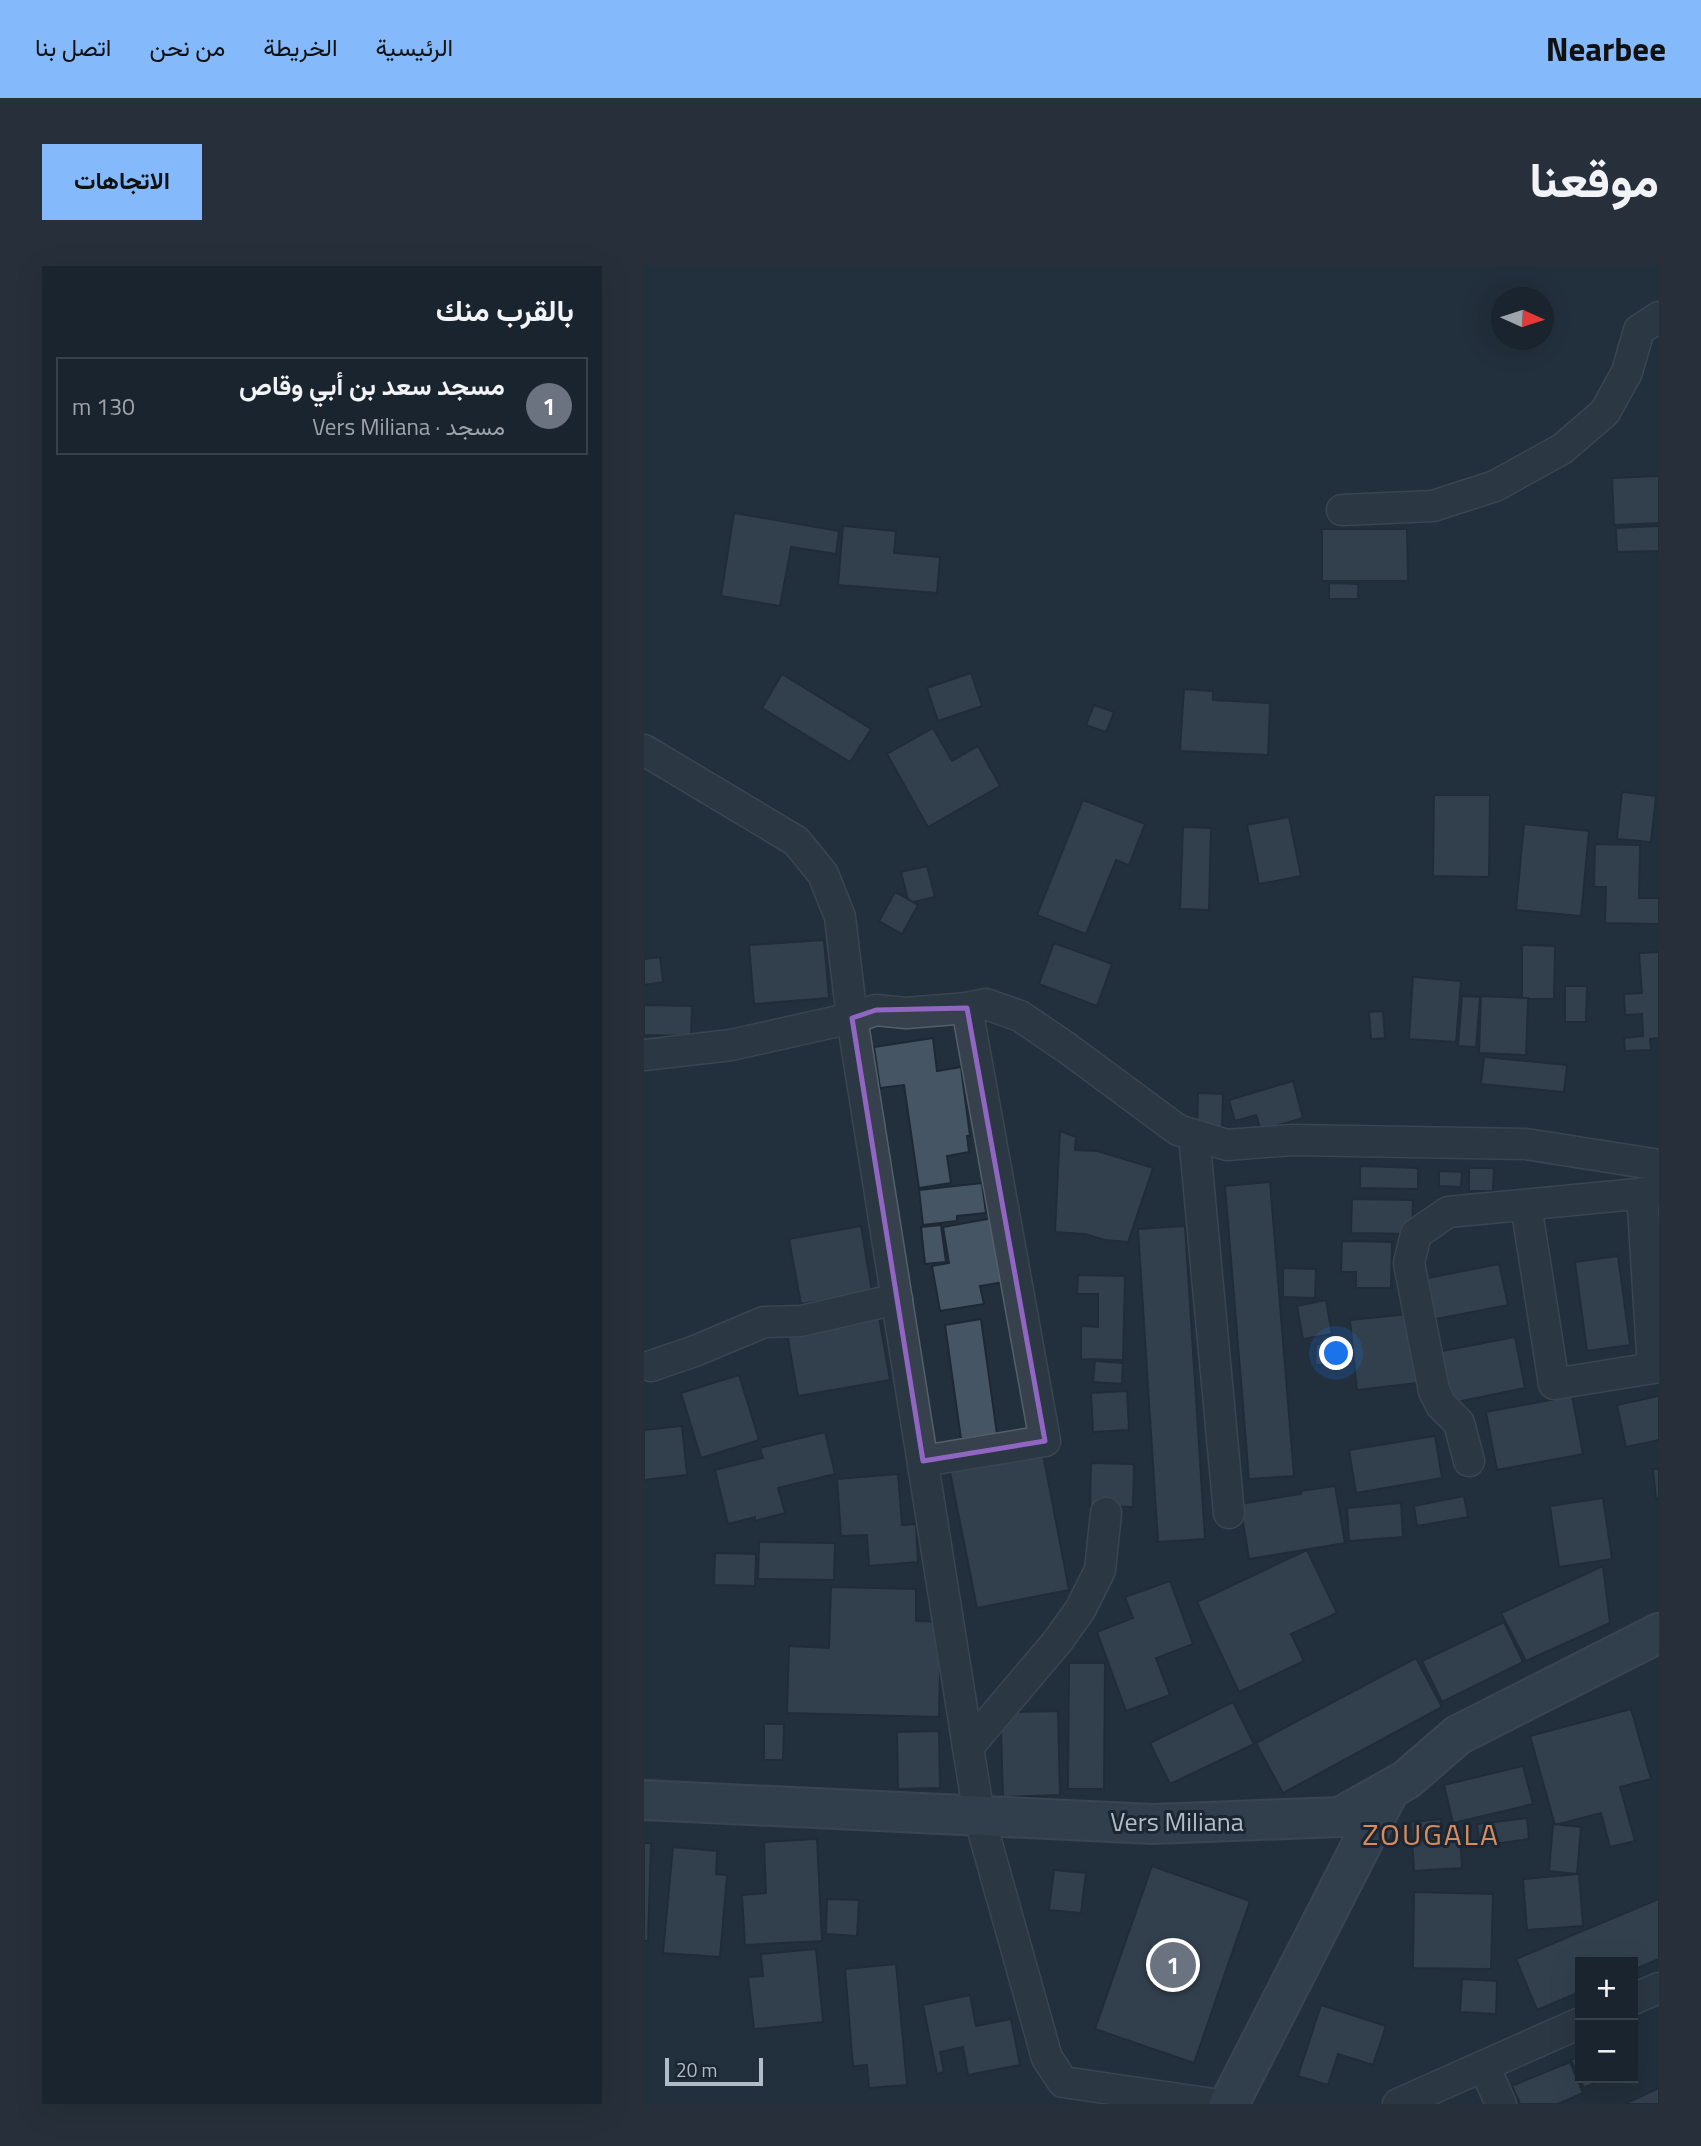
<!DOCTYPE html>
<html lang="ar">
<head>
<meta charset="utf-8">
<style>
  :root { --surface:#1a242e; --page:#27303a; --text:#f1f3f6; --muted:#9fa4aa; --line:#38414a; --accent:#84bafc }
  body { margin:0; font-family:"Titillium Web",Vazirmatn,sans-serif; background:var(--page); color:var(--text); direction:rtl }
  .controls { position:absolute; right:21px; bottom:21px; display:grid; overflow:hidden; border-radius:0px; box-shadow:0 7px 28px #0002 }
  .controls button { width:63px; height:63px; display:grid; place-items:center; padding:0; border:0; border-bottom:2px solid var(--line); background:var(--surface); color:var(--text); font:35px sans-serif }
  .compass { position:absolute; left:847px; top:21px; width:63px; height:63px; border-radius:50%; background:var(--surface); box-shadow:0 7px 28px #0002; rotate:93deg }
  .scale { position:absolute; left:21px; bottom:18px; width:98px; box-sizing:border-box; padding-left:7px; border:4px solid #b2bcc9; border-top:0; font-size:19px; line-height:24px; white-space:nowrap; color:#b2bcc9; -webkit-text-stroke:5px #1b2632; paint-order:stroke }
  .you { position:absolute; left:693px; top:1088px; width:24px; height:24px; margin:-18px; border:5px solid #fff; border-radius:50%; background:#1a73e8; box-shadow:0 0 0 10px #1a73e833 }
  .badge { display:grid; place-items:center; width:46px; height:46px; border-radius:50%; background:var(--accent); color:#fff; font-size:23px; font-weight:700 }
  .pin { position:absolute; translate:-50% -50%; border:4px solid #fff; box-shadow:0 2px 7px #0006 }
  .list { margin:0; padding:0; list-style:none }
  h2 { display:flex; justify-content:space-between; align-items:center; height:91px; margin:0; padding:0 28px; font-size:30px }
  h2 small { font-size:23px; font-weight:400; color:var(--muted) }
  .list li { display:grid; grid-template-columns:46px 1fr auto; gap:21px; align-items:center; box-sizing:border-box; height:98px; margin:0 14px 14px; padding:0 14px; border:2px solid var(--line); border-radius:0px }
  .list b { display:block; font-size:26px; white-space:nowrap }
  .list p { margin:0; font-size:23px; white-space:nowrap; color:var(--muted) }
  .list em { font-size:23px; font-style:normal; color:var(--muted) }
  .map { position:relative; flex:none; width:1015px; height:1838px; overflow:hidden; direction:ltr; border-radius:0px }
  header { display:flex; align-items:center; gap:42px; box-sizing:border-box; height:98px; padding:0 35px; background:var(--accent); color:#111 }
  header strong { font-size:33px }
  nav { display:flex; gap:38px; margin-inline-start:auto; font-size:24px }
  .intro { display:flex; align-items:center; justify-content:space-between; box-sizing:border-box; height:168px; padding:0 42px }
  h1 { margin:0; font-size:49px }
  .button { padding:18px 32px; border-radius:0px; background:var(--accent); color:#111; font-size:24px; font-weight:700 }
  main { display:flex; gap:42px; padding:0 42px }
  aside { flex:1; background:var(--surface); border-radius:0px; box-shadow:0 7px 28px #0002 }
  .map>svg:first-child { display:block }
</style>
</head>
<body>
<header>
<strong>Nearbee</strong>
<nav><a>الرئيسية</a><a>الخريطة</a><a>من نحن</a><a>اتصل بنا</a></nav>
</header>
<div class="intro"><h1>موقعنا</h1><a class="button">الاتجاهات</a></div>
<main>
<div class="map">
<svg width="1015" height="1838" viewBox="0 0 1015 1838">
  <rect width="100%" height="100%" fill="#22303d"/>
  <g fill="#465564" stroke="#1d2834" stroke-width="2">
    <polygon points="1015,210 1015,257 970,259 968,212"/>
    <polygon points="90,247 195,265 192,288 147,281 136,340 77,330"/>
    <polygon points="199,260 252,265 250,287 296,291 293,327 194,319"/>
    <polygon points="1015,260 1015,285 973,286 972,262"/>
    <polygon points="678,263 763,263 764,315 678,315"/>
    <polygon points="685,317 714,318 714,333 685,333"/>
    <polygon points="327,407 338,440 294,455 283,422"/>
    <polygon points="138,408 227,463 206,496 118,442"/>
    <polygon points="540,423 569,425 569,434 626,437 624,489 536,485"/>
    <polygon points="450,439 470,446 462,466 442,459"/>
    <polygon points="289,462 308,495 334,480 356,520 284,561 243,488"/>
    <polygon points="978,526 1012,530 1007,576 973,573"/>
    <polygon points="790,529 846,529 845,611 789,610"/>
    <polygon points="439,534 501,558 485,599 472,594 442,668 393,649"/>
    <polygon points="645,551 657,610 615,618 603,559"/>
    <polygon points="880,558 945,565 937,650 872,644"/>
    <polygon points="539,561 567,562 565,644 536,643"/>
    <polygon points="951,578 996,579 995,632 1015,632 1015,658 961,657 962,621 950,621"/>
    <polygon points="283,600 291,631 265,637 257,606"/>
    <polygon points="251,626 274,639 258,668 235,655"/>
    <polygon points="180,674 185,732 110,738 105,679"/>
    <polygon points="410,677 468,698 453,740 395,718"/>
    <polygon points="878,679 911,680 910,733 878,733"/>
    <polygon points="1015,686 1015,772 1006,773 1007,784 981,785 980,772 999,770 998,748 981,749 980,728 998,727 995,687"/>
    <polygon points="16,691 19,716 0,719 0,693"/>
    <polygon points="769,711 817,715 812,776 765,773"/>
    <polygon points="921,720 943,720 942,756 921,756"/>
    <polygon points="818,730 836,731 832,781 814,780"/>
    <polygon points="837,730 884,732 882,789 835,787"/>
    <polygon points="0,739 48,740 47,770 0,769"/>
    <polygon points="739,745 741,772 727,773 725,746"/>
    <polygon points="289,772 293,805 317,801 326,870 323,870 325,886 303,890 307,917 275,922 260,819 236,822 230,781"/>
    <polygon points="840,791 923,799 920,826 837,818"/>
    <polygon points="649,815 659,852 617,864 612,849 591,855 585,834"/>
    <polygon points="554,827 579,828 578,866 553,866"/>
    <polygon points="416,865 432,871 431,884 453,885 509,902 484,976 461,974 441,968 411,966"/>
    <polygon points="716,900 774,902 774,923 716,922"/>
    <polygon points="825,902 850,902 849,925 825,925"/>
    <polygon points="795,905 818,906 817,921 795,920"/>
    <polygon points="626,916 650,1210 605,1213 581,920"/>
    <polygon points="338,917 342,947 313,950 313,955 279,959 275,924"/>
    <polygon points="708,933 769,934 768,968 707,967"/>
    <polygon points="349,952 360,1016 336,1020 340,1038 296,1045 288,1000 305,997 299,961"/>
    <polygon points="297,959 302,996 281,998 277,961"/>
    <polygon points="217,960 228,1026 157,1038 145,973"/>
    <polygon points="541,960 561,1273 514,1276 494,963"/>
    <polygon points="698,975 748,976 747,1022 712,1022 712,1006 697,1006"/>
    <polygon points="974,990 986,1079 943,1085 931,996"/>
    <polygon points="855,998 864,1039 787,1054 779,1013"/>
    <polygon points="639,1002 672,1003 671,1032 639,1031"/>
    <polygon points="434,1009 481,1010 479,1094 437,1093 437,1060 454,1061 454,1028 433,1028"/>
    <polygon points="682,1034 688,1068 659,1073 653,1040"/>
    <polygon points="765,1048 773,1117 713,1124 706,1054"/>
    <polygon points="235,1051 246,1114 154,1130 143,1067"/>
    <polygon points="337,1053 353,1168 317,1173 301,1059"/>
    <polygon points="871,1071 881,1122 803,1138 793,1086"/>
    <polygon points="672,1078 684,1078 683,1099 671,1099"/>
    <polygon points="451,1095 479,1097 478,1118 449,1116"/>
    <polygon points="95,1109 115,1174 57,1192 37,1127"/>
    <polygon points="483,1125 485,1164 449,1166 447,1127"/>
    <polygon points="928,1130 939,1188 853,1204 842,1146"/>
    <polygon points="1015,1130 1015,1174 982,1181 973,1139"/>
    <polygon points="38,1160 43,1209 0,1214 0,1164"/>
    <polygon points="181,1166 191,1208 134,1222 141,1247 111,1255 111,1251 84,1258 71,1204 119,1192 116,1182"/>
    <polygon points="791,1170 798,1212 712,1227 705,1184"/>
    <polygon points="399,1188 425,1324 333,1342 306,1206"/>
    <polygon points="447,1197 490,1198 489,1241 446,1240"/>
    <polygon points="1009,1203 1015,1203 1015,1232 1012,1233"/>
    <polygon points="254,1208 258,1259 272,1258 274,1296 225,1300 223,1269 197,1270 193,1213"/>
    <polygon points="691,1220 701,1277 605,1293 596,1238 657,1228 657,1225"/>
    <polygon points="820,1230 824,1251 773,1260 770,1240"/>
    <polygon points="959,1232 968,1293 915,1301 906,1240"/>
    <polygon points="757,1237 759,1271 705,1275 703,1242"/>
    <polygon points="115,1276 191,1277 190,1314 114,1313"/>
    <polygon points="663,1284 693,1347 647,1368 660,1395 595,1426 553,1336"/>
    <polygon points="71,1287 112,1288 111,1320 70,1319"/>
    <polygon points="959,1300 966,1357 882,1395 857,1347"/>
    <polygon points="526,1315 549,1378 512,1392 526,1429 482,1445 453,1366 489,1352 481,1331"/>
    <polygon points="187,1321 272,1323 272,1355 297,1356 295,1451 143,1447 145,1380 185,1382"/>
    <polygon points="860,1356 879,1396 798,1436 778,1395"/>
    <polygon points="772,1392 798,1441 639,1527 612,1477"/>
    <polygon points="425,1397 461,1397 460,1523 424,1523"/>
    <polygon points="589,1436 610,1478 526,1518 506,1477"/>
    <polygon points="987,1443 1007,1513 976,1521 991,1575 966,1581 957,1547 911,1559 886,1470"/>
    <polygon points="414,1445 416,1529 359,1531 357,1463 370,1446"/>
    <polygon points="120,1458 140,1458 139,1494 120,1494"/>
    <polygon points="295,1465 296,1522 254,1523 253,1466"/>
    <polygon points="879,1500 889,1538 809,1557 800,1519"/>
    <polygon points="883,1552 885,1573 836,1580 833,1558"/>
    <polygon points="797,1553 798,1568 816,1566 818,1602 770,1605 767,1556"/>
    <polygon points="909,1558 937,1561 933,1608 905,1605"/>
    <polygon points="173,1573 178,1675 101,1679 98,1629 122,1627 120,1576"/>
    <polygon points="0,1577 7,1577 4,1675 0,1675"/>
    <polygon points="29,1581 73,1585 72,1608 83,1609 76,1691 19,1687"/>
    <polygon points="508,1600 606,1635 550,1797 451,1763"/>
    <polygon points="410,1604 442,1607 437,1647 405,1644"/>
    <polygon points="935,1608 939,1660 883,1664 879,1613"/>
    <polygon points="770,1626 849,1628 847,1703 769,1702"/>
    <polygon points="183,1633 215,1634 213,1670 182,1668"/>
    <polygon points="1015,1633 1015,1693 989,1704 989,1696 936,1696 936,1726 893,1744 872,1693"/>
    <polygon points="172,1683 179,1756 110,1763 104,1711 119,1710 117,1688"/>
    <polygon points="252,1698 263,1819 225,1822 223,1799 209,1800 201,1703"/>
    <polygon points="818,1713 853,1715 852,1748 816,1746"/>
    <polygon points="326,1729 332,1760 367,1753 376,1799 324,1809 319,1781 296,1786 300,1806 293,1808 279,1739"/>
    <polygon points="677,1739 742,1760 729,1799 694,1788 684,1819 654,1810"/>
    <polygon points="936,1790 936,1812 961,1812 940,1822 927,1794"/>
    <polygon points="926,1796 939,1827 914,1838 876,1838 868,1820"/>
    <polygon points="1015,1822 1015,1838 981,1838"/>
  </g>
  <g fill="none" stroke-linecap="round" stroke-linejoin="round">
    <g stroke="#545f6b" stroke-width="33">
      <g id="street">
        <polyline points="698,244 789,240 851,220 918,183 961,146 983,106 995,64 1015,51"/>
        <polyline points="0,484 152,575 179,608 196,651 208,752 335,1550 403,1792 419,1816 569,1838"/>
        <polyline points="0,789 87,779 208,752 232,744 262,747 323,742 342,738 376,750 423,782 534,864 583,879 648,874 882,878 1015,899"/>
        <polyline points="550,869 585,1247"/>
        <polyline points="998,927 1009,1102"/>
        <polyline points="882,939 910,1118 1015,1101"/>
        <polyline points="7,1100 51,1085 120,1056 157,1055 253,1033"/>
        <polyline points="279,1195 401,1175 323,742"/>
        <polyline points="825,1195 815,1157 797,1139 790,1125 765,997 772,968 804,946 1015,926"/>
        <polyline points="324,1481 413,1376 436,1344 456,1304 462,1247"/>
        <polyline points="989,1733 1015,1722"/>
        <polyline points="840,1800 857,1838"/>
        <polyline points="754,1838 936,1757"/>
      </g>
    </g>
    <g stroke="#545f6b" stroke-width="42">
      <g id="secondary">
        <polyline points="0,1534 509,1558 696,1551 762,1514 814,1469 1015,1367"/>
        <polyline points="585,1838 746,1523"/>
      </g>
    </g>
    <use href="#street" stroke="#36414d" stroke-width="30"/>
    <use href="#secondary" stroke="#445160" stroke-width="38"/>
  </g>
  <path d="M0 0H1015V1838H0ZM 323,742 L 401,1175 L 279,1195 L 208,752 L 232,744 Z" fill="#22303d" fill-opacity=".55" fill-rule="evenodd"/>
  <path fill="none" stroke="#9166c3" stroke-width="5" stroke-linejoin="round" d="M 323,742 L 401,1175 L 279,1195 L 208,752 L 232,744 Z"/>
  <g text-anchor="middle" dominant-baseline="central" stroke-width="6" stroke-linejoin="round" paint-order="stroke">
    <g font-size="26" fill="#b2bcc9" stroke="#1b2632">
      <text x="533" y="1555">Vers Miliana</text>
    </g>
    <g font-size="30" letter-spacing="2" fill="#d88b5d" stroke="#1b2632">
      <text x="787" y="1568">ZOUGALA</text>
    </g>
  </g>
</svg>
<div class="controls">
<button>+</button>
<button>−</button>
</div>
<svg class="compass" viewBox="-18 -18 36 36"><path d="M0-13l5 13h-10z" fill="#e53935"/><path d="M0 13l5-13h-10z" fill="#9fa4aa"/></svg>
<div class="scale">20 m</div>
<div class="you"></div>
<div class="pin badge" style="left:529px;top:1699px;background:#6b7280">1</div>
</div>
<aside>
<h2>بالقرب منك<small></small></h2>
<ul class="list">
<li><span class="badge" style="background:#6b7280">1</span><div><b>مسجد سعد بن أبي وقاص</b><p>مسجد · Vers Miliana</p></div><em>130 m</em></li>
</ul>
</aside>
</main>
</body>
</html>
